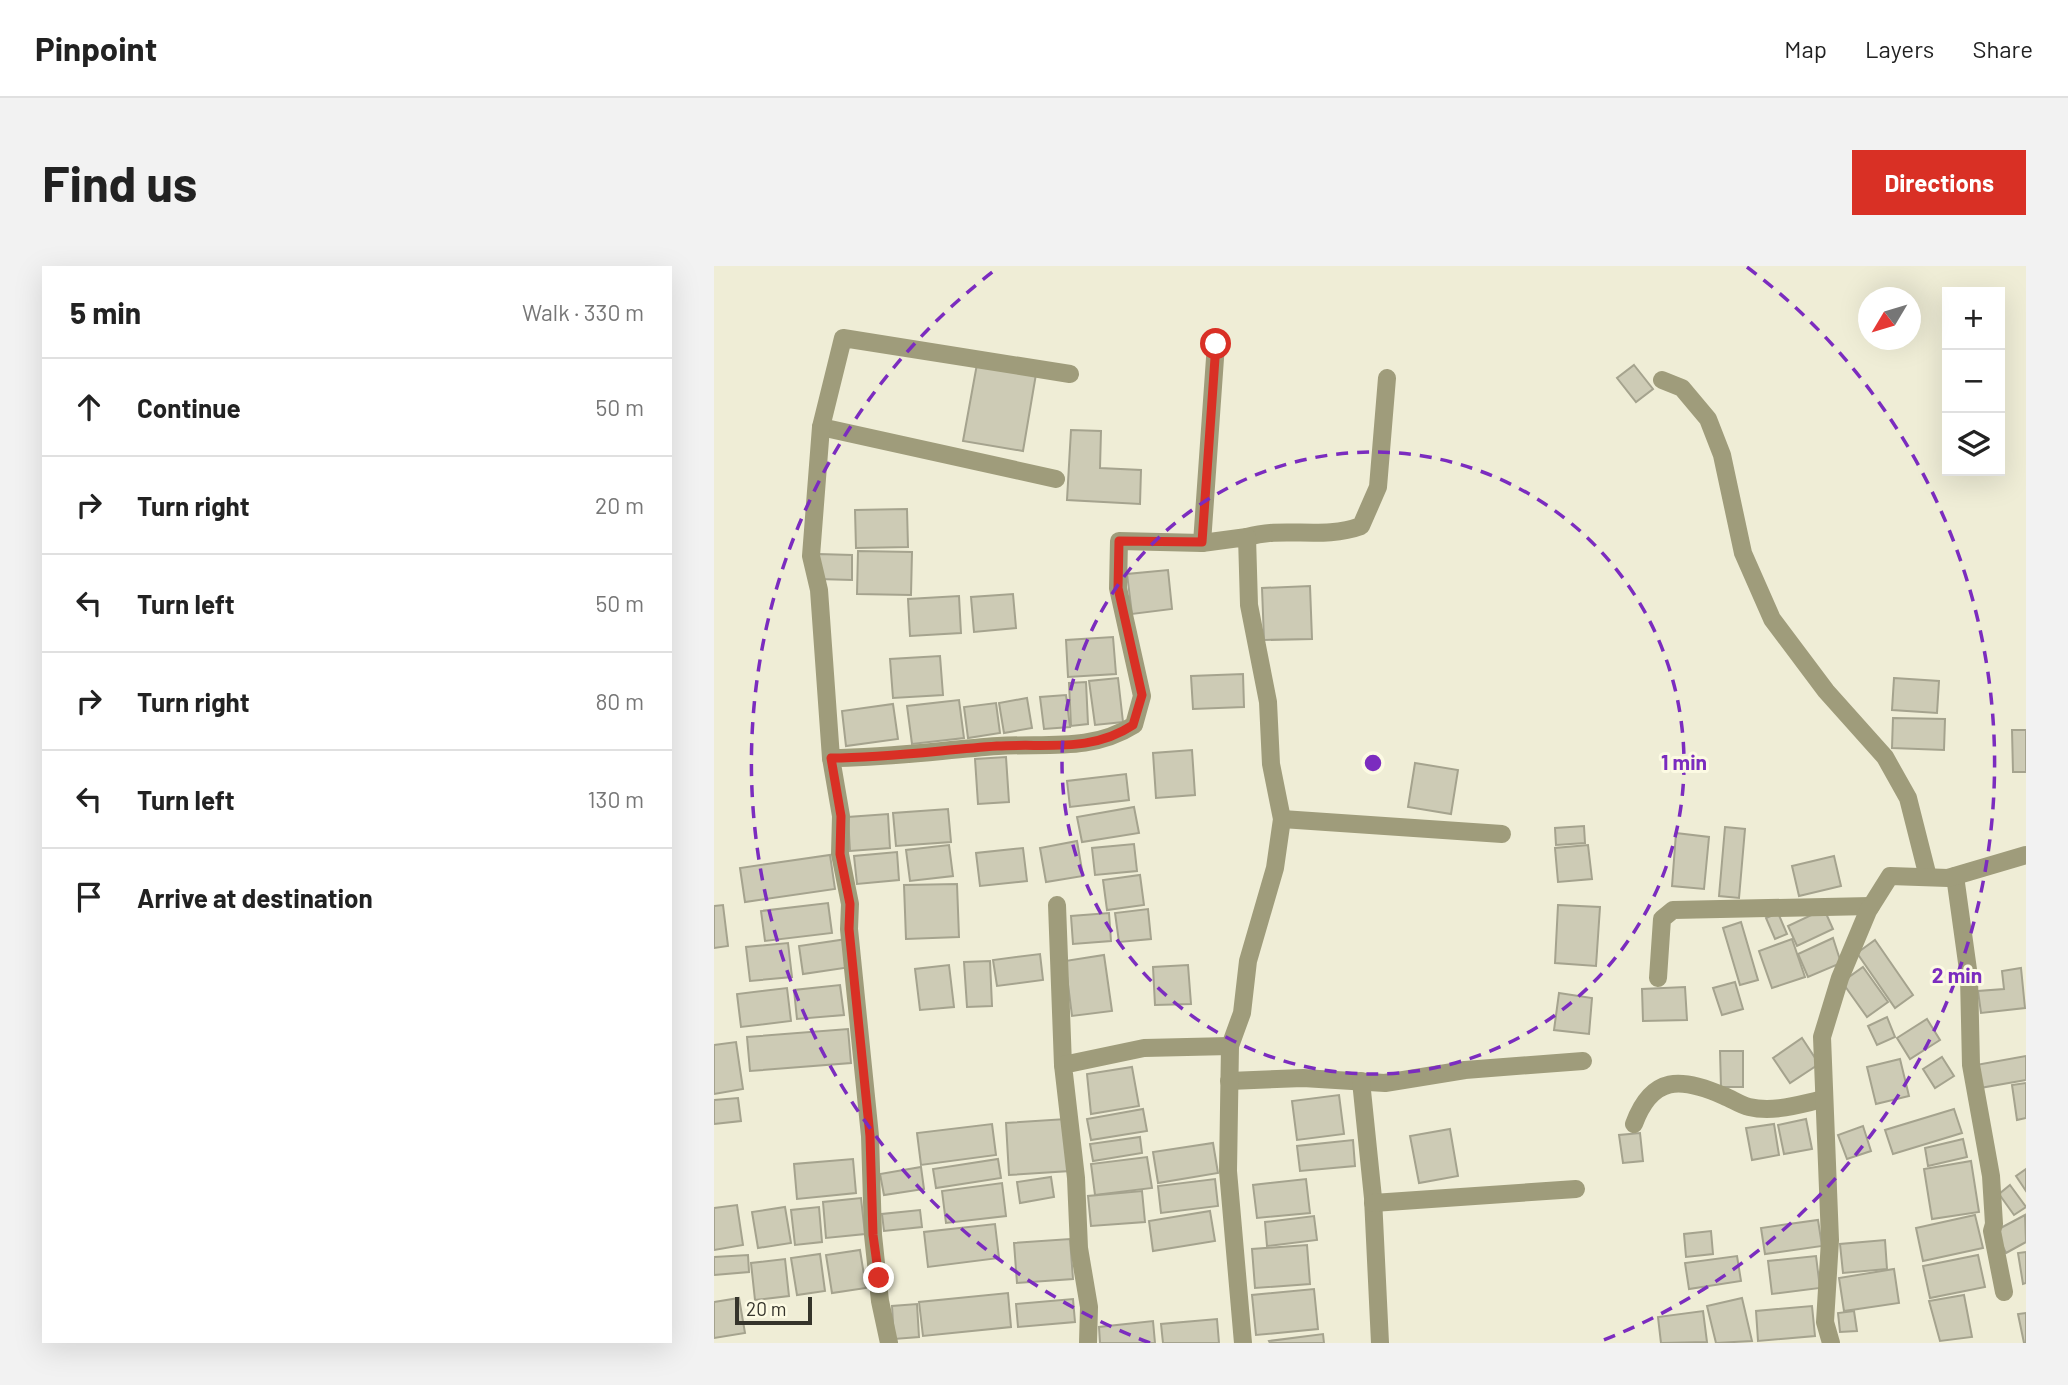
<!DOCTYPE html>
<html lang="en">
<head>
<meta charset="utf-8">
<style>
  :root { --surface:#fff; --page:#f2f2f2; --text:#222; --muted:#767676; --line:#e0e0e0; --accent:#d93025 }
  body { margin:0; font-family:Barlow,sans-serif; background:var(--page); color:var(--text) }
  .controls { position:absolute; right:21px; top:21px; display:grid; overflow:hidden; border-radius:0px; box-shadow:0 7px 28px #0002 }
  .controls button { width:63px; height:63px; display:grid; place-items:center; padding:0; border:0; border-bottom:2px solid var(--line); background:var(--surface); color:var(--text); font:35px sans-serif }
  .compass { position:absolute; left:1144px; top:21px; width:63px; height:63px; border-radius:50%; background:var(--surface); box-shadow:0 7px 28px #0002; rotate:232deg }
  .scale { position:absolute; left:21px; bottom:18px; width:77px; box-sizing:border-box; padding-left:7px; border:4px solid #35342b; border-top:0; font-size:19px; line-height:24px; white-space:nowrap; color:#35342b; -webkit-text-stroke:5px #fcfae3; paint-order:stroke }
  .stop { position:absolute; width:21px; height:21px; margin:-16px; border:5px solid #d93025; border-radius:50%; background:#fff }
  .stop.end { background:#d93025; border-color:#fff; box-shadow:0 2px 7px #0008 }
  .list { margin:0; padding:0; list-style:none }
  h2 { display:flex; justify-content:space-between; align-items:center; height:91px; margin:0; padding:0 28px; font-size:30px }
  h2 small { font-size:23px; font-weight:400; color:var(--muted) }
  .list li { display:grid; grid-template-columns:46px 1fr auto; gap:21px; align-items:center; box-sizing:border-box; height:98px; padding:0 28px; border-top:2px solid var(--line) }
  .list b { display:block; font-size:26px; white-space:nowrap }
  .list em { font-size:23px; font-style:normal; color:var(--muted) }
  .icon { flex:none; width:38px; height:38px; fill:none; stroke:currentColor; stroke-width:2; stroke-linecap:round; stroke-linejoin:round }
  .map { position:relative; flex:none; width:1312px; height:1077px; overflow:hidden; border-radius:0px }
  header { display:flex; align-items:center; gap:42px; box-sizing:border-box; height:98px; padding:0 35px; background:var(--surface); border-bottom:2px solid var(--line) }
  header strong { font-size:33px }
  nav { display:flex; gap:38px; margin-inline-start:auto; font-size:24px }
  .intro { display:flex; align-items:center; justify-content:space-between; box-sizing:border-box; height:168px; padding:0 42px }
  h1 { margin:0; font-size:49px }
  .button { padding:18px 32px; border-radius:0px; background:var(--accent); color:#fff; font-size:24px; font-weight:700 }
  main { display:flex; gap:42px; padding:0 42px }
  aside { flex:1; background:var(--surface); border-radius:0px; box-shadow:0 7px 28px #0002 }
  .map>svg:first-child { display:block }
</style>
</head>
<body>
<header>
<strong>Pinpoint</strong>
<nav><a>Map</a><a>Layers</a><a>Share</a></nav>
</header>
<div class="intro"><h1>Find us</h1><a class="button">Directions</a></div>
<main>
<aside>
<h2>5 min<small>Walk · 330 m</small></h2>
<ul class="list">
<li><svg class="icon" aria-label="ahead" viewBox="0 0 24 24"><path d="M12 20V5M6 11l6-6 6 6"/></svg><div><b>Continue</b></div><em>50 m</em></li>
<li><svg class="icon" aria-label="right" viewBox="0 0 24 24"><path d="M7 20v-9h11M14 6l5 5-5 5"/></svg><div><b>Turn right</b></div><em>20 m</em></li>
<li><svg class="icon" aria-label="left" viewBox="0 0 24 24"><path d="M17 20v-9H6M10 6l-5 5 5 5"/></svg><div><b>Turn left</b></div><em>50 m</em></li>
<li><svg class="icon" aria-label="right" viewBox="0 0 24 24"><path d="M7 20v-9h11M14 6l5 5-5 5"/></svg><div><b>Turn right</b></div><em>80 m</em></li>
<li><svg class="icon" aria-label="left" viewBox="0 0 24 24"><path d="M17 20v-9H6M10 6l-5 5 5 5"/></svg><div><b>Turn left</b></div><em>130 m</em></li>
<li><svg class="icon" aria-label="arrive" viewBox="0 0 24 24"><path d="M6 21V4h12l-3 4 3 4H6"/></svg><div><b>Arrive at destination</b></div></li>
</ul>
</aside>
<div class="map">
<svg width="1312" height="1077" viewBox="0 0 1312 1077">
  <rect width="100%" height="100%" fill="#efedd6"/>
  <g fill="#cdcbb5" stroke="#a5a38e" stroke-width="2">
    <polygon points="263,98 322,108 309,185 249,175"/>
    <polygon points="920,99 939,123 922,136 903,112"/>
    <polygon points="357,164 387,165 386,202 427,204 426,238 353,234"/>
    <polygon points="193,243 194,281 142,282 141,244"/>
    <polygon points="144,285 198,286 197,329 143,328"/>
    <polygon points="104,288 138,289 138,314 104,313"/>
    <polygon points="454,304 458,343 418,348 413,308"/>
    <polygon points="596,320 598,373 550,374 548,322"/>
    <polygon points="299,328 302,362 260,366 257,331"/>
    <polygon points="245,330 247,367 196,370 194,333"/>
    <polygon points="399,371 402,408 354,411 352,374"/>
    <polygon points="226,390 229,429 179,432 176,393"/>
    <polygon points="529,408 530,441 479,443 477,410"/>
    <polygon points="404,412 409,456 381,459 375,415"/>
    <polygon points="1180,412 1225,415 1223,447 1178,444"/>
    <polygon points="372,416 374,458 357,460 355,417"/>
    <polygon points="352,429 356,461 330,463 326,431"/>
    <polygon points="313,432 318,462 290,467 285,437"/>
    <polygon points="245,434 250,472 198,478 193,440"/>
    <polygon points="282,437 286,467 254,472 250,441"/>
    <polygon points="179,438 184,473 132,480 128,445"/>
    <polygon points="1179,452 1231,453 1230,484 1178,482"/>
    <polygon points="1298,464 1312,464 1312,506 1299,506"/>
    <polygon points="478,484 481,529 442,532 439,487"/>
    <polygon points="292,491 295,536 264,538 261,493"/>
    <polygon points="701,497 744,504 737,548 694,541"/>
    <polygon points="412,508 415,534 356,541 353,515"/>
    <polygon points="420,541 425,567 368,576 363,551"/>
    <polygon points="234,543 237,576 182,580 179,547"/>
    <polygon points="174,548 176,582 136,585 134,551"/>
    <polygon points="870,560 871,577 842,579 841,562"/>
    <polygon points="1011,561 1031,563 1025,632 1005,630"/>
    <polygon points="962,567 995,571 990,623 958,620"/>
    <polygon points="363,575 369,610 332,616 326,582"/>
    <polygon points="420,578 423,605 381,609 378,582"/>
    <polygon points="235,579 239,610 196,615 192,584"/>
    <polygon points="874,579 878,613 844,616 841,582"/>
    <polygon points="309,582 313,615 266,620 262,587"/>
    <polygon points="183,586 185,614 143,618 140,590"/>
    <polygon points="116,589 121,623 31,636 26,602"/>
    <polygon points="1120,590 1127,620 1085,630 1078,600"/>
    <polygon points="426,609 430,639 393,644 389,614"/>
    <polygon points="243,618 245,671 192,673 190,619"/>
    <polygon points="114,637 118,667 51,675 47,645"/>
    <polygon points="9,639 14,680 0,682 0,640"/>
    <polygon points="844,639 886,641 882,700 841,697"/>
    <polygon points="434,643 437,673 405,676 401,647"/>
    <polygon points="1110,643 1119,663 1083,680 1074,660"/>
    <polygon points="395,647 397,675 359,678 357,650"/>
    <polygon points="1064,647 1073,668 1061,673 1052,652"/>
    <polygon points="1027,656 1044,714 1026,719 1009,662"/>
    <polygon points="1119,672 1127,697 1094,711 1084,688"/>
    <polygon points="133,673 137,701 89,708 85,680"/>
    <polygon points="1078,673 1091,711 1058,722 1045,685"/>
    <polygon points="1161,674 1199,729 1181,742 1143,687"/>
    <polygon points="74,677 78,711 36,715 32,681"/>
    <polygon points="326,688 329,714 283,720 279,694"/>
    <polygon points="390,689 398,745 358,750 351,695"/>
    <polygon points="276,695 278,740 253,741 250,696"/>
    <polygon points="235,699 240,741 206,744 201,703"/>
    <polygon points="474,699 477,738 441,739 439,701"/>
    <polygon points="1149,701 1174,736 1153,751 1128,716"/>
    <polygon points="1307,702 1311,742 1267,747 1264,725 1290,723 1288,705"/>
    <polygon points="1021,716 1029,743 1008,749 999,722"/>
    <polygon points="126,719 130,749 83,753 80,724"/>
    <polygon points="971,721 973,754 929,755 928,723"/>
    <polygon points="73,722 77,755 27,761 23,728"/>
    <polygon points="845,727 878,732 875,768 840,764"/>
    <polygon points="1173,751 1181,771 1163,779 1154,760"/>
    <polygon points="1213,753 1226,774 1196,793 1183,772"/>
    <polygon points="134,763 137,797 36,805 33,771"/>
    <polygon points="1088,772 1105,798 1076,817 1059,792"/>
    <polygon points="22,776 29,823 0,828 0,779"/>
    <polygon points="1006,785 1029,785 1029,821 1007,821"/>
    <polygon points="1312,790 1312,814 1266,822 1262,799"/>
    <polygon points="1228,791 1240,810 1221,822 1209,803"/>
    <polygon points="1186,793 1195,830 1162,838 1153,801"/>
    <polygon points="418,801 425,840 377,848 373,808"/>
    <polygon points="1312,817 1312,852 1303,854 1298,819"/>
    <polygon points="625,829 630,868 583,874 578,835"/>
    <polygon points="24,832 27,855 0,858 0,834"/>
    <polygon points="429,843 433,865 377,874 373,853"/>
    <polygon points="1240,843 1248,867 1179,888 1171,864"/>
    <polygon points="352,853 356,905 295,909 292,857"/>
    <polygon points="1092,853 1098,883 1070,888 1064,859"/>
    <polygon points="278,858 282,889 207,899 203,867"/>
    <polygon points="1060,858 1065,889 1038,894 1032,862"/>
    <polygon points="1149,860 1157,885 1133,893 1124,869"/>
    <polygon points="736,863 744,910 705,917 696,870"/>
    <polygon points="926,867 929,895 909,897 905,869"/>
    <polygon points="426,871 428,887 379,895 376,878"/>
    <polygon points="1249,873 1253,891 1214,900 1211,882"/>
    <polygon points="639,874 641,900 586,905 583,880"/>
    <polygon points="499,877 504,907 444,917 439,886"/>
    <polygon points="433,891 438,922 381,929 377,898"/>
    <polygon points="139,893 142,927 83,933 80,898"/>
    <polygon points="284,893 287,912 222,922 219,903"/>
    <polygon points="1257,895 1265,946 1218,953 1210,903"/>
    <polygon points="207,901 210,923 170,929 166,908"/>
    <polygon points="1312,903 1312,925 1302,910"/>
    <polygon points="337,911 340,931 306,937 303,916"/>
    <polygon points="501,913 504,940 447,947 444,920"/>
    <polygon points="592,913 596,947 543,952 539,919"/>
    <polygon points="288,917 292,950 232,957 228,925"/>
    <polygon points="1296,919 1312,941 1300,949 1285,928"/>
    <polygon points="428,925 431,956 377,960 374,930"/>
    <polygon points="147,932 151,968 112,972 109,936"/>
    <polygon points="23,939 29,979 0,984 0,942"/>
    <polygon points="71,941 77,977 44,982 38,946"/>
    <polygon points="105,941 108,976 81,979 77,944"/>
    <polygon points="206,944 208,961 170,965 168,948"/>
    <polygon points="496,945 501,975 439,985 435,955"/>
    <polygon points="1261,949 1269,982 1209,995 1202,962"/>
    <polygon points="1311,949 1312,976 1292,987 1281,965"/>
    <polygon points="600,950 603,974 553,980 551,956"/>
    <polygon points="1104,954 1108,980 1051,988 1047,962"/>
    <polygon points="281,958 285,992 214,1001 210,966"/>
    <polygon points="997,965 999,988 972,991 970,968"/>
    <polygon points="356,973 359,1013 303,1017 300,977"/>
    <polygon points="1171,974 1173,1003 1129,1007 1126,978"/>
    <polygon points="593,979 596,1018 541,1022 538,983"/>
    <polygon points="146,984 152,1022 118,1027 112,989"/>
    <polygon points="1312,986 1312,1017 1309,1018 1304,987"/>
    <polygon points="106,988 111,1025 83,1029 77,992"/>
    <polygon points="34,989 35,1006 0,1009 0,991"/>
    <polygon points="1264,989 1271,1021 1216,1032 1209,1000"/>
    <polygon points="1023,990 1027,1015 975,1023 971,997"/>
    <polygon points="1102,990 1106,1022 1058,1028 1054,995"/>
    <polygon points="71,993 75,1030 41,1034 37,997"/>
    <polygon points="1180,1003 1185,1037 1130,1045 1125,1012"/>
    <polygon points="600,1023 604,1063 542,1069 538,1029"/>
    <polygon points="294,1027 297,1061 209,1070 205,1036"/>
    <polygon points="1250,1029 1258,1071 1226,1075 1215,1035"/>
    <polygon points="25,1032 31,1067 0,1072 0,1036"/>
    <polygon points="1028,1032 1038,1075 1002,1077 993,1040"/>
    <polygon points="359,1033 361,1056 304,1061 302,1038"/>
    <polygon points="203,1038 205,1071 180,1073 178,1040"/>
    <polygon points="1098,1040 1101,1070 1044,1075 1042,1045"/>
    <polygon points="989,1045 993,1076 947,1077 944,1051"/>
    <polygon points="1140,1045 1143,1065 1126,1066 1124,1047"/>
    <polygon points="1312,1047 1312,1077 1310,1077 1304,1048"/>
    <polygon points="503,1053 505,1077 449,1077 447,1058"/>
    <polygon points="439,1055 441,1077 386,1077 385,1061"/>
    <polygon points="609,1068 610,1077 556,1077 555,1075"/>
  </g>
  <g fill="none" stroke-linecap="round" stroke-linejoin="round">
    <g stroke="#9f9c7b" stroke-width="18">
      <polyline points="948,114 968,122 994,153 1008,189 1029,287 1058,353 1112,425 1171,491 1194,532 1214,611"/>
      <polyline points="107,161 342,213"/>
      <path d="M 533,271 C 570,260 609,274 647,260 L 664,221 L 673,112"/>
      <polyline points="488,277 502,78"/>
      <polyline points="117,492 105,324 97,290 107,161 129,72 356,108"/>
      <polyline points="568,553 788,568"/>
      <polyline points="1241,610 1255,711 1257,799 1277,910 1280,958 1278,965 1290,1026"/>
      <polyline points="343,639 349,799"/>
      <polyline points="944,712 948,653 959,644 1157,640"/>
      <polyline points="515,815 589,812 671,817 751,804 869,795"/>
      <polyline points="647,815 659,932 666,1077"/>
      <path d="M 920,858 C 938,809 967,811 1010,830 C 1018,833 1026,839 1035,841 C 1060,847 1086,838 1110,833"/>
      <polyline points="659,937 862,923"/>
      <path d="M 175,1077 L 166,1035 L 159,969 L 156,870 L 135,663 L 136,638 L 126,588 L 127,550 L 117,492 C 173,492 228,484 284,480 C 332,477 377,486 420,459 L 428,430 L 404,322 L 405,275 L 488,277 L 533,271 L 535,339 L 554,436 L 557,498 L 568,553 L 561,602 L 534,695 L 528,747 L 516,780"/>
      <polyline points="374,1077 375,1041 365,982 362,912 349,799 430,782 516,780 514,905 529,1077"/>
      <polyline points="1117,1077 1111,1056 1116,974 1108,771 1126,712 1154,645 1176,610 1234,612 1312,589"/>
    </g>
  </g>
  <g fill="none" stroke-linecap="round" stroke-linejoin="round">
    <path stroke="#d93025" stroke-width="9" d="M 165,1012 L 159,969 L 156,870 L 135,663 L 136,638 L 126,588 L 127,550 L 117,492 C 173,492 227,484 283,480 C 332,477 377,487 419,459 L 428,429 L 404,322 L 405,275 L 488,276 L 502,78"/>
  </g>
  <g fill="none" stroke="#7b2cbf" stroke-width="3.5" stroke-dasharray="12 9">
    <circle cx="659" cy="497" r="311"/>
    <path d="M436 1077A621 621 0 0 1 285 1M1033 1A621 621 0 0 1 882 1077"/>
  </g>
  <circle cx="659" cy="497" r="10" fill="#7b2cbf" stroke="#fcfae3" stroke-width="3.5"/>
  <g font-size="21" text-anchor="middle" font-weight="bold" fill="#7b2cbf" stroke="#fcfae3" stroke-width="6" stroke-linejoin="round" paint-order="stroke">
    <text x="970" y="504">1 min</text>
    <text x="1243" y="717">2 min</text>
  </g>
</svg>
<div class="controls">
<button>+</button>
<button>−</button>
<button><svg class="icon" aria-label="layers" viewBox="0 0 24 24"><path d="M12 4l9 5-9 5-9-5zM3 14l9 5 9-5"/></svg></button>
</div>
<svg class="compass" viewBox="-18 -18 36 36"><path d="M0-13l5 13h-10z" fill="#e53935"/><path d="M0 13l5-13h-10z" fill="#767676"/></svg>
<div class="scale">20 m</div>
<div class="stop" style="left:502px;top:78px"></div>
<div class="stop end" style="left:165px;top:1012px"></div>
</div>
</main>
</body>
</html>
